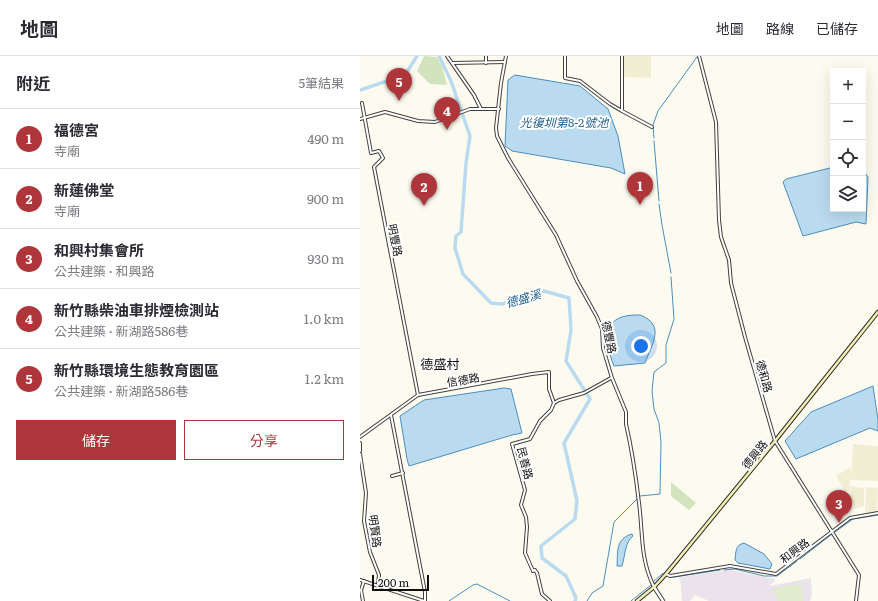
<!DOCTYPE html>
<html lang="zh-TW">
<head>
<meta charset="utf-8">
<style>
  :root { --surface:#fff; --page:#f7f7f7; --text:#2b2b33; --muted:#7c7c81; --line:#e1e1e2; --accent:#ae363a }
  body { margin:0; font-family:Literata,"Noto Sans TC",serif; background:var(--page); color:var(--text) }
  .controls { position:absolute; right:12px; top:12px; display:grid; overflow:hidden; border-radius:0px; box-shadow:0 4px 16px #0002 }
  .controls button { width:36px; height:36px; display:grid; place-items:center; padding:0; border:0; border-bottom:1px solid var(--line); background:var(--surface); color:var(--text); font:20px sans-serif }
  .scale { position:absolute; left:12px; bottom:10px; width:57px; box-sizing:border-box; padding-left:4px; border:2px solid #0e0e0e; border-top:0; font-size:11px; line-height:14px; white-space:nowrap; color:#0e0e0e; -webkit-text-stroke:3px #fff; paint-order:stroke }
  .you { position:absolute; left:281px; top:290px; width:14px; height:14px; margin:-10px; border:3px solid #fff; border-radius:50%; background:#1a73e8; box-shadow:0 0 0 6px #1a73e833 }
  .badge { display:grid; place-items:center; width:26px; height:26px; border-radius:50%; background:var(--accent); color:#fff; font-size:13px; font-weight:700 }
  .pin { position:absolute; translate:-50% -33px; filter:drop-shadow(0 1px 2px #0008) }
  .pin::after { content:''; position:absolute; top:21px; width:14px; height:12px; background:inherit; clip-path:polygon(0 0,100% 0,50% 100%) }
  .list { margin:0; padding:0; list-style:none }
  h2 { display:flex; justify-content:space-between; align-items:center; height:52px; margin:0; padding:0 16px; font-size:17px }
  h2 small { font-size:13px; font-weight:400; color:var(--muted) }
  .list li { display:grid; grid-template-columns:26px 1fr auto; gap:12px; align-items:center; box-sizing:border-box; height:60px; padding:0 16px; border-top:1px solid var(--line) }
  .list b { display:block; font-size:15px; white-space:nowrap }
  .list p { margin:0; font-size:13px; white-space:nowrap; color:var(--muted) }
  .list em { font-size:13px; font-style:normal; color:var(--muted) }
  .actions { display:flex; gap:8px; padding:12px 16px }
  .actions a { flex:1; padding:9px 0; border:1px solid var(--accent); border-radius:0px; text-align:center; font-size:14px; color:var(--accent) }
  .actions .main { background:var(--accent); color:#fff }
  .icon { flex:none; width:22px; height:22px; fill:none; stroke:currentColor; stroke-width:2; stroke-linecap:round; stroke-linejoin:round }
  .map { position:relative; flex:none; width:518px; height:545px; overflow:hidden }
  header { display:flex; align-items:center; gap:24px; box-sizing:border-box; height:56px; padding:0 20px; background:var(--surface); border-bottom:1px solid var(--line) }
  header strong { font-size:19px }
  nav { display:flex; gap:22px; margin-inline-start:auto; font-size:14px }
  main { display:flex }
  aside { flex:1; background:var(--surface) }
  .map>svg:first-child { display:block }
</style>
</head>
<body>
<header>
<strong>地圖</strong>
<nav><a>地圖</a><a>路線</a><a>已儲存</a></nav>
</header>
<main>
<aside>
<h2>附近<small>5筆結果</small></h2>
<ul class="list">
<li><span class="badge">1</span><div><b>福德宮</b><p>寺廟</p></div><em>490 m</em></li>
<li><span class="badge">2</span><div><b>新蓮佛堂</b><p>寺廟</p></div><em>900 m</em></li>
<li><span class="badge">3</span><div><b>和興村集會所</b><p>公共建築 · 和興路</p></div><em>930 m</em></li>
<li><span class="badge">4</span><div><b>新竹縣柴油車排煙檢測站</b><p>公共建築 · 新湖路586巷</p></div><em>1.0 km</em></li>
<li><span class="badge">5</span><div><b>新竹縣環境生態教育園區</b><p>公共建築 · 新湖路586巷</p></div><em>1.2 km</em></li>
</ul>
<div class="actions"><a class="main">儲存</a><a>分享</a></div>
</aside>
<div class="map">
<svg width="518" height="545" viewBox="0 0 518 545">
  <rect width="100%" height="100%" fill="#fdfbf0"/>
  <polygon fill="#eae3eb" points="370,514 415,523 414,526 409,529 410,530 451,522 452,539 450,545 349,545 335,539 330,545 322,545 320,521"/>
  <g fill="#f1eed3">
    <polygon points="263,0 291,0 291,22 263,21"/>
    <polygon points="493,388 518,390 518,425 490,424 490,435 485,435 476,420 490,411 491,421"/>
    <polygon points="490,430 504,432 504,450 494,453 494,449 490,448 491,437"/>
    <polygon points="506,431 518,432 517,456 505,458"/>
  </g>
  <g fill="#d1e4bd">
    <polygon points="64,0 77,1 82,10 87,29 70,28 57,15"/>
    <polygon points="311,426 336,447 329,454 311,440"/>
  </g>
  <polygon fill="#e1ecce" points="441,528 443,545 418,545 414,534 415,532"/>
  <g fill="#badbef" stroke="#4a8ebd">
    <polygon points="155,19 220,30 248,53 258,80 265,118 251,112 152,95 145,90 148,24"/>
    <polygon points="470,112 473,112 473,153 503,153 503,114 508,121 506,168 496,166 443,180 423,126 426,123"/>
    <path d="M 280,259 C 306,269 292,288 285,307 L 254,310 C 248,296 241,267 262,261 C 268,259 274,259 280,259 Z"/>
    <polygon points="513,330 518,364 518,375 510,372 436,403 425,385 451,356"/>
    <polygon points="144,332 151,333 162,377 152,379 49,410 47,403 40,360 64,344"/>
    <path d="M 272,478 L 273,480 C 265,485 265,501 262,510 L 257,510 C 258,496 255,483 272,478 Z"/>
    <path d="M 384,487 L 404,498 L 412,508 L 410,513 L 378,507 L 375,504 C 376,496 375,489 384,487 Z"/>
  </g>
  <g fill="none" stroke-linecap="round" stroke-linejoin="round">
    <g stroke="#4a8ebd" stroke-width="1">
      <polyline points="294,82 293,69 298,55 337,1"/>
      <polyline points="294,85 299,145"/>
      <polyline points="299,148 302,169 311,217"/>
      <polyline points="280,440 300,438 301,386 299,367 294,353 292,335 294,316 306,307 306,289 314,263 311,221"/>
      <polyline points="475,476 493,463 518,459"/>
      <polyline points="440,503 472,478"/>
      <polyline points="364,514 375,513 404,520 417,520 437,505"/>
      <polyline points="308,520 314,521 360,514"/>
      <polyline points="293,526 303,517"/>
      <polyline points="89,545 113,529 117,528 150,545"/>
      <polyline points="227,545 232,537 243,530 254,466 278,442"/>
      <polyline points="271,545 291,529"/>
    </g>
    <g stroke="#badbef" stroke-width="3.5">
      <polyline points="79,0 91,25 110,80 106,107 101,176 96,180 95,192 103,218 131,247 142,248 184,235 209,242 211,274 206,305 230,343 204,387 217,445 215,463 181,490 182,502 206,520 216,542 215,545"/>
      <polyline points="0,34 45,19 57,0"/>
    </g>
    <g stroke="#414141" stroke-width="4">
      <g id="minor">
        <polyline points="87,0 114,39 121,53"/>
        <path d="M 146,0 L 141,27 L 136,72 L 137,80 L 148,102 L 196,179 L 217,225 L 237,261 L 242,273 L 243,292 L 252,322 L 266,356 L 266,368 C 272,394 276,421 279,447 C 283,477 280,503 294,531"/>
        <polyline points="205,0 205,22 220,25 250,48 262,55 262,0"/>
        <polyline points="339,0 356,66 359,164 361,181 369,204 371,227 385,281 415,385 499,519 496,545"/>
        <polyline points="93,7 145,6"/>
        <polyline points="126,7 126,0"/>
        <polyline points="2,47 11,97 19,95 23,102 14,111 58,339"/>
        <polyline points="262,55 292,71"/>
        <polyline points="0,63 25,56 58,65 75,66 110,53 139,53"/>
        <polyline points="31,359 65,536 65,545"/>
        <polyline points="0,381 58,339 172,318 189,316 189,333 194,347"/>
        <polyline points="0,387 0,395"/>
        <polyline points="0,398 6,437 4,465 10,496 19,519 18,529"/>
        <polyline points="32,420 43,417"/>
        <polyline points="306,518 310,520 370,510 416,518 490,462 518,457"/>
        <polyline points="0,524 64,545"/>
        <polyline points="3,545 1,534 4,525"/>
        <polyline points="190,545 182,538 177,517 175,514 173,515 165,497 167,471 166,461 161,449 165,434 152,388 170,383 180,365 191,354 194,347 199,344 224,337 251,322"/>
      </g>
    </g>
    <g stroke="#414141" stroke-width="4.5">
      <polyline id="tertiary" points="294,531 303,545"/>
    </g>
    <g stroke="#303030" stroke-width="4.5">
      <polyline id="secondary" points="277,545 294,531 306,518 415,385 518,256"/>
    </g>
    <use href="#minor" stroke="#fff" stroke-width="2"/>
    <use href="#tertiary" stroke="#fff" stroke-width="2.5"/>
    <use href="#secondary" stroke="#f6efb3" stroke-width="2.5"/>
  </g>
  <g text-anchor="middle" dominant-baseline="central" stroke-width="4" stroke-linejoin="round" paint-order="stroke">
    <g font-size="11" fill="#0e0e0e" stroke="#fff">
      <text transform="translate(36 184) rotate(79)">明豐路</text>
      <text transform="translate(250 281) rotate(78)">德豐路</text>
      <text transform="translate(405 320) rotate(74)">德和路</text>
      <text transform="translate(103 323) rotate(-10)">信德路</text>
      <text transform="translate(394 398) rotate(-51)">德興路</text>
      <text transform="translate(166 407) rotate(75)">民善路</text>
      <text transform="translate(16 475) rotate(82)">明賢路</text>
      <text transform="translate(434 494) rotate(-37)">和興路</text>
    </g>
    <g font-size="12" font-style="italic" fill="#256191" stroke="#fff">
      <text x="204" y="66">光復圳第8-2號池</text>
      <text transform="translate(163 242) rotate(-15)">德盛溪</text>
    </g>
    <g font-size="13" fill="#0e0e0e" stroke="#fff">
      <text x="80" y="307">德盛村</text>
    </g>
  </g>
</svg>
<div class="controls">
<button>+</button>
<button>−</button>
<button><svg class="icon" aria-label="locate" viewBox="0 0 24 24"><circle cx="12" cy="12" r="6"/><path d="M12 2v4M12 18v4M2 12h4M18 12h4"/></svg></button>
<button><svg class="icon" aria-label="layers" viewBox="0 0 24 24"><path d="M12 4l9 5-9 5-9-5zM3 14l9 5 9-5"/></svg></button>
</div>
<div class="scale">200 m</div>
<div class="you"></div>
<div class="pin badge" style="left:280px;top:149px">1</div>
<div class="pin badge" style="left:64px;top:150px">2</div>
<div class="pin badge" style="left:479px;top:467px">3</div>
<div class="pin badge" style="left:87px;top:74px">4</div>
<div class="pin badge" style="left:39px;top:45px">5</div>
</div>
</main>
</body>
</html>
